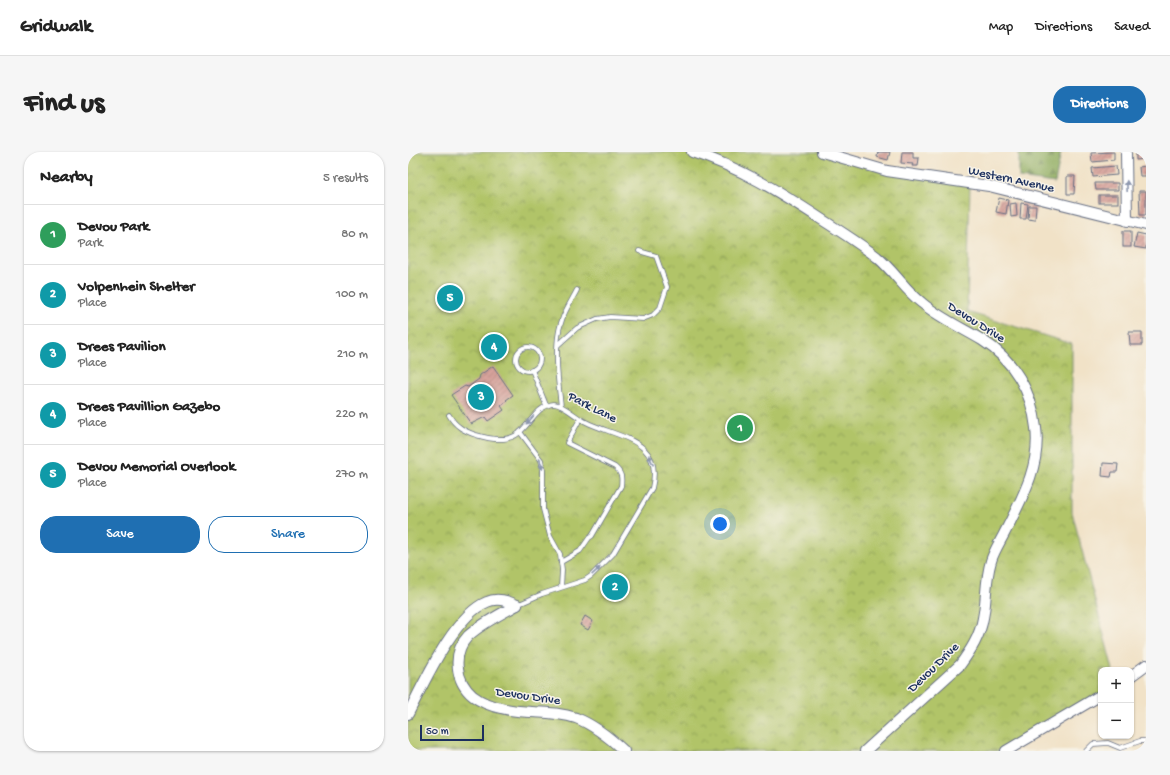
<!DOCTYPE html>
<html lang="en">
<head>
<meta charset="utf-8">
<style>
  :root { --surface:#fff; --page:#f6f6f6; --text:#222; --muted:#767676; --line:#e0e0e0; --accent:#1f6fb2 }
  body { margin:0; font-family:"Gochi Hand",sans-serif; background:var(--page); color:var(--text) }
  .controls { position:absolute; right:12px; bottom:12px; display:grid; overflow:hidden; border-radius:8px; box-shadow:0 1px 3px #0004 }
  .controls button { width:36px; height:36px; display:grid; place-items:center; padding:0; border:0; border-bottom:1px solid var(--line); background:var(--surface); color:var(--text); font:20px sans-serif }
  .scale { position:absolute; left:12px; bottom:10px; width:64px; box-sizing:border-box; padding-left:4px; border:2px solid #1b2f5e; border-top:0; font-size:11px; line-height:14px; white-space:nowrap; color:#1b2f5e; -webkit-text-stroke:3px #f7f3e8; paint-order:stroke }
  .you { position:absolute; left:312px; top:372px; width:14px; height:14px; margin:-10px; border:3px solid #fff; border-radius:50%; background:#1a73e8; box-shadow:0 0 0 6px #1a73e833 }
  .badge { display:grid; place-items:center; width:26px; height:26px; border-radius:50%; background:var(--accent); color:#fff; font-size:13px; font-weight:700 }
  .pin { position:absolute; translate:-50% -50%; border:2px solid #fff; box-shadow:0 1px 4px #0006 }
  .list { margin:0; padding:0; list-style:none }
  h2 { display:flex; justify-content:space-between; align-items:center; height:52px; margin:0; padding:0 16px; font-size:17px }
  h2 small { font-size:13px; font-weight:400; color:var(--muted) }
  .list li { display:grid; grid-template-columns:26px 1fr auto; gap:12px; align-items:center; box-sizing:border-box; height:60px; padding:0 16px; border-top:1px solid var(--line) }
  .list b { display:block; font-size:15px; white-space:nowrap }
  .list p { margin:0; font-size:13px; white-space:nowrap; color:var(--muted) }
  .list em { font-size:13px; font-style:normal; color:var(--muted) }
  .actions { display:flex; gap:8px; padding:12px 16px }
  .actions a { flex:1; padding:9px 0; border:1px solid var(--accent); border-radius:16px; text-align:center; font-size:14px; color:var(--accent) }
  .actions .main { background:var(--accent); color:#fff }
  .map { position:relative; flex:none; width:738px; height:599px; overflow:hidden; border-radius:16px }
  header { display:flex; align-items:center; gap:24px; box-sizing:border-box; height:56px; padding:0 20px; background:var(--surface); border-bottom:1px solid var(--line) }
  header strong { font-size:19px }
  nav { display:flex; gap:22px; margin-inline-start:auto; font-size:14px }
  .intro { display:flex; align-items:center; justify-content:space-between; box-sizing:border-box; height:96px; padding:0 24px }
  h1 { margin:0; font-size:28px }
  .button { padding:10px 18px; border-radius:16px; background:var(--accent); color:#fff; font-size:14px; font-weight:700 }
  main { display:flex; gap:24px; padding:0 24px }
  aside { flex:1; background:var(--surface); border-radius:16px; box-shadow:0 1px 3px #0004 }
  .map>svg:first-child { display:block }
</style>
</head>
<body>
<header>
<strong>Gridwalk</strong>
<nav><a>Map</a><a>Directions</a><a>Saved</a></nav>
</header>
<div class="intro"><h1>Find us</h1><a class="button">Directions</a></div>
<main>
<aside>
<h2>Nearby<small>5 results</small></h2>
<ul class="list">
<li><span class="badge" style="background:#2e9e5b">1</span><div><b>Devou Park</b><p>Park</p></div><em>80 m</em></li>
<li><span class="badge" style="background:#0f9aa8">2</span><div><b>Volpenhein Shelter</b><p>Place</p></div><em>100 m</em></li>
<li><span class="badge" style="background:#0f9aa8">3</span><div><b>Drees Pavilion</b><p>Place</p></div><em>210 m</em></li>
<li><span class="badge" style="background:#0f9aa8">4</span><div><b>Drees Pavillion Gazebo</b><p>Place</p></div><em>220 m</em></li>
<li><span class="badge" style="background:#0f9aa8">5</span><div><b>Devou Memorial Overlook</b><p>Place</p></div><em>270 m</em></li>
</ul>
<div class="actions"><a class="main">Save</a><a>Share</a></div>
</aside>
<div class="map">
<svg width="738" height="599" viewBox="0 0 738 599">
  <defs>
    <pattern id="forest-firs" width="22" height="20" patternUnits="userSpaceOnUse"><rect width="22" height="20" fill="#8caa5c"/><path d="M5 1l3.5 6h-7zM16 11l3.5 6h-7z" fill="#728b4f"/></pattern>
    <pattern id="park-crowns" width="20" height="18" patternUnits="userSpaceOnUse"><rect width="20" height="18" fill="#b1c468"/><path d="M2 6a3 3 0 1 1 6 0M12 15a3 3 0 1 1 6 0" fill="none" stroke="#8fa059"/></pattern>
    <pattern id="building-hatch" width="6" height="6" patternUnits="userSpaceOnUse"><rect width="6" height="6" fill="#d7a39b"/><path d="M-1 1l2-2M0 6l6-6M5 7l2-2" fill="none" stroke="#ae8582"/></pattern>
  </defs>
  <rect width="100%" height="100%" fill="#f7f3e8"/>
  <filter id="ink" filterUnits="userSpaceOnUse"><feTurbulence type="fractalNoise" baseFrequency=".025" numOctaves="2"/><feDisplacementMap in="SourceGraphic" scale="8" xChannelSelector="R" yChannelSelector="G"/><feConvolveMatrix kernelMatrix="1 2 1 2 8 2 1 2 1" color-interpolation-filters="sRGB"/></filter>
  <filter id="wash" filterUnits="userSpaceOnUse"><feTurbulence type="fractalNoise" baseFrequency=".012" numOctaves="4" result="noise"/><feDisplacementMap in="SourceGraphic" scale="16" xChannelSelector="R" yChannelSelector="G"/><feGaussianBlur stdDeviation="0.9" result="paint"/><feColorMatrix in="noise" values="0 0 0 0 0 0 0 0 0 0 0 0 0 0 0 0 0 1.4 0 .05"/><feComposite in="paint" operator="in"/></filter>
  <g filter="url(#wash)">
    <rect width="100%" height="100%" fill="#f1e2c7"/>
    <polygon fill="url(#forest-firs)" stroke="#546c5d" points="611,0 653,0 647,31 611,26"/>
    <polygon fill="url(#park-crowns)" stroke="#667a63" points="0,0 414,0 465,15 562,31 559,160 664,192 664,360 705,518 693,518 693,543 598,599 0,599 0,562 6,549 0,546"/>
    <g id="blocks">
      <g fill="url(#building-hatch)">
        <polygon points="470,0 482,0 480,8 469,5"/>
        <polygon points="494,0 505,0 505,6 511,6 510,14 504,14 505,12 493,11"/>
        <polygon points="706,0 706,8 684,10 683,1"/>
        <polygon points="728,0 738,0 738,7 728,8"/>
        <polygon points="708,14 709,23 685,25 684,16"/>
        <polygon points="738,14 738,24 732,24 731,15"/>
        <polygon points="659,24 667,24 666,42 659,42"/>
        <polygon points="687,31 710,31 710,38 688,38"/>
        <polygon points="731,39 738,39 738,63 732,63"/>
        <rect x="691" y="43" width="19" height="8"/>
        <polygon points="591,46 600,48 598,62 588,60"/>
        <polygon points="608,51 609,64 603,65 602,52"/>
        <polygon points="613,51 620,52 618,67 612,67"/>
        <polygon points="621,54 628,54 627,68 620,67"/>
        <rect x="715" y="79" width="8" height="16"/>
        <polygon points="729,81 738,83 738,97 726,95"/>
        <polygon points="721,180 734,180 734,193 722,193"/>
        <circle cx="86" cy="195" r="4.5"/>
        <polygon points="85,214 105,243 98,248 99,249 93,254 96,258 80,269 77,265 63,272 43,243 57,234 60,235 71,227 72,223"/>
        <polygon points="695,311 710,312 709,320 704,320 703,325 694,324"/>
        <polygon points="207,425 217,433 206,446 197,439"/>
        <polygon points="177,464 185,469 180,478 172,473"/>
      </g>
    </g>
  </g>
  <g filter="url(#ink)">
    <use href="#blocks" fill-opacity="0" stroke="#666e83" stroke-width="1"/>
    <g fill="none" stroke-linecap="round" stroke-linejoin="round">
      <g stroke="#666e83" stroke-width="5.5">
        <g id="service">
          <polyline points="150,193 169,176 189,167 202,165 235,167 245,163 252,156 259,135 248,104 231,99"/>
          <circle cx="120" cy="207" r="12"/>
          <polyline points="124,218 138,253"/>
          <path d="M 153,254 C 150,230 145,191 154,168 C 157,158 164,148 169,138"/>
          <path d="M 41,263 C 47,274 56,279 68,283 C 81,287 99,291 111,281 C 119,274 124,265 132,258 C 136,255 140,252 146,252 C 155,252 169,266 178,270 C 210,286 256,287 244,336 L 205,402 L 183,424 L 177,428 L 134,442 L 109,453"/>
          <polyline points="112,280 133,308 135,318 135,357 142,384 152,402 154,418 153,435"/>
          <path d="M 153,410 L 172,399 L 181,386 L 184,384 L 213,334 C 214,326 214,321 207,315 L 159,291 L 172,267"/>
          <polyline points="678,599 685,592 700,591 712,596 732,589 738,589"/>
        </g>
      </g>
      <g stroke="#666e83" stroke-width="12">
        <g id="tertiary">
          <path d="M 284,0 C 331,15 372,40 413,67 C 432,79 451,91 469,105 C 486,119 497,138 514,151 C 532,166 554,176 574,188 C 606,208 624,240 628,276 C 633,314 613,348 597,380 C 592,390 586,399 583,409 C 577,429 579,446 575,466 C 572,484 563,498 552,513 L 457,599"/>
          <polyline points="414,0 479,19 581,34 738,73"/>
          <polyline points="718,0 719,69"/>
          <path d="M 109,453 C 93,462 74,471 60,484 C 44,501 47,529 65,544 C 73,550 83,554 93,556 C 117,563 143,557 168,566 C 186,573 202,586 216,599"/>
          <polyline points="723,524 738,513"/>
          <path d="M 0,562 C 16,531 46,463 79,450 C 89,445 100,449 109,453"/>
          <polyline points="598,599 693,543"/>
        </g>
      </g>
      <use href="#service" stroke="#fff" stroke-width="4"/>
      <use href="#tertiary" stroke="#fff" stroke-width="10"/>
    </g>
    <defs><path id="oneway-solid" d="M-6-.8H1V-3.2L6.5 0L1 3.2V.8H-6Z"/></defs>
    <g fill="#8d97ae">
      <use href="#oneway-solid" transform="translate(719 34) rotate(-92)"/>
      <use href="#oneway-solid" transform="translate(122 268) rotate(132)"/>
      <use href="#oneway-solid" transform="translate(243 308) rotate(-113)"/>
      <use href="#oneway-solid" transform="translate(133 312) rotate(75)"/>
      <use href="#oneway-solid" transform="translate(188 419) rotate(-43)"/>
    </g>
  </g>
  <g text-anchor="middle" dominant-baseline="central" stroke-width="3" stroke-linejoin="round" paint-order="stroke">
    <g font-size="13" fill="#1b2f5e" stroke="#f7f3e8">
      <text transform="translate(603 28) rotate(12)">Western Avenue</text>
      <text transform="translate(568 171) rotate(32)">Devou Drive</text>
      <text transform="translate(184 256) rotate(27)">Park Lane</text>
      <text transform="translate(526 516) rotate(-44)">Devou Drive</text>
      <text transform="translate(120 545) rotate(8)">Devou Drive</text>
    </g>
  </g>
</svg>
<div class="controls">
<button>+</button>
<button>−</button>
</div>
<div class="scale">50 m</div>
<div class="you"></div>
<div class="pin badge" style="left:332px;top:276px;background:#2e9e5b">1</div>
<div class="pin badge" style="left:207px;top:435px;background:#0f9aa8">2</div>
<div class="pin badge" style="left:73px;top:245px;background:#0f9aa8">3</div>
<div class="pin badge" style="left:86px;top:195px;background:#0f9aa8">4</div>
<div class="pin badge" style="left:42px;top:146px;background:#0f9aa8">5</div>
</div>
</main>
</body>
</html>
